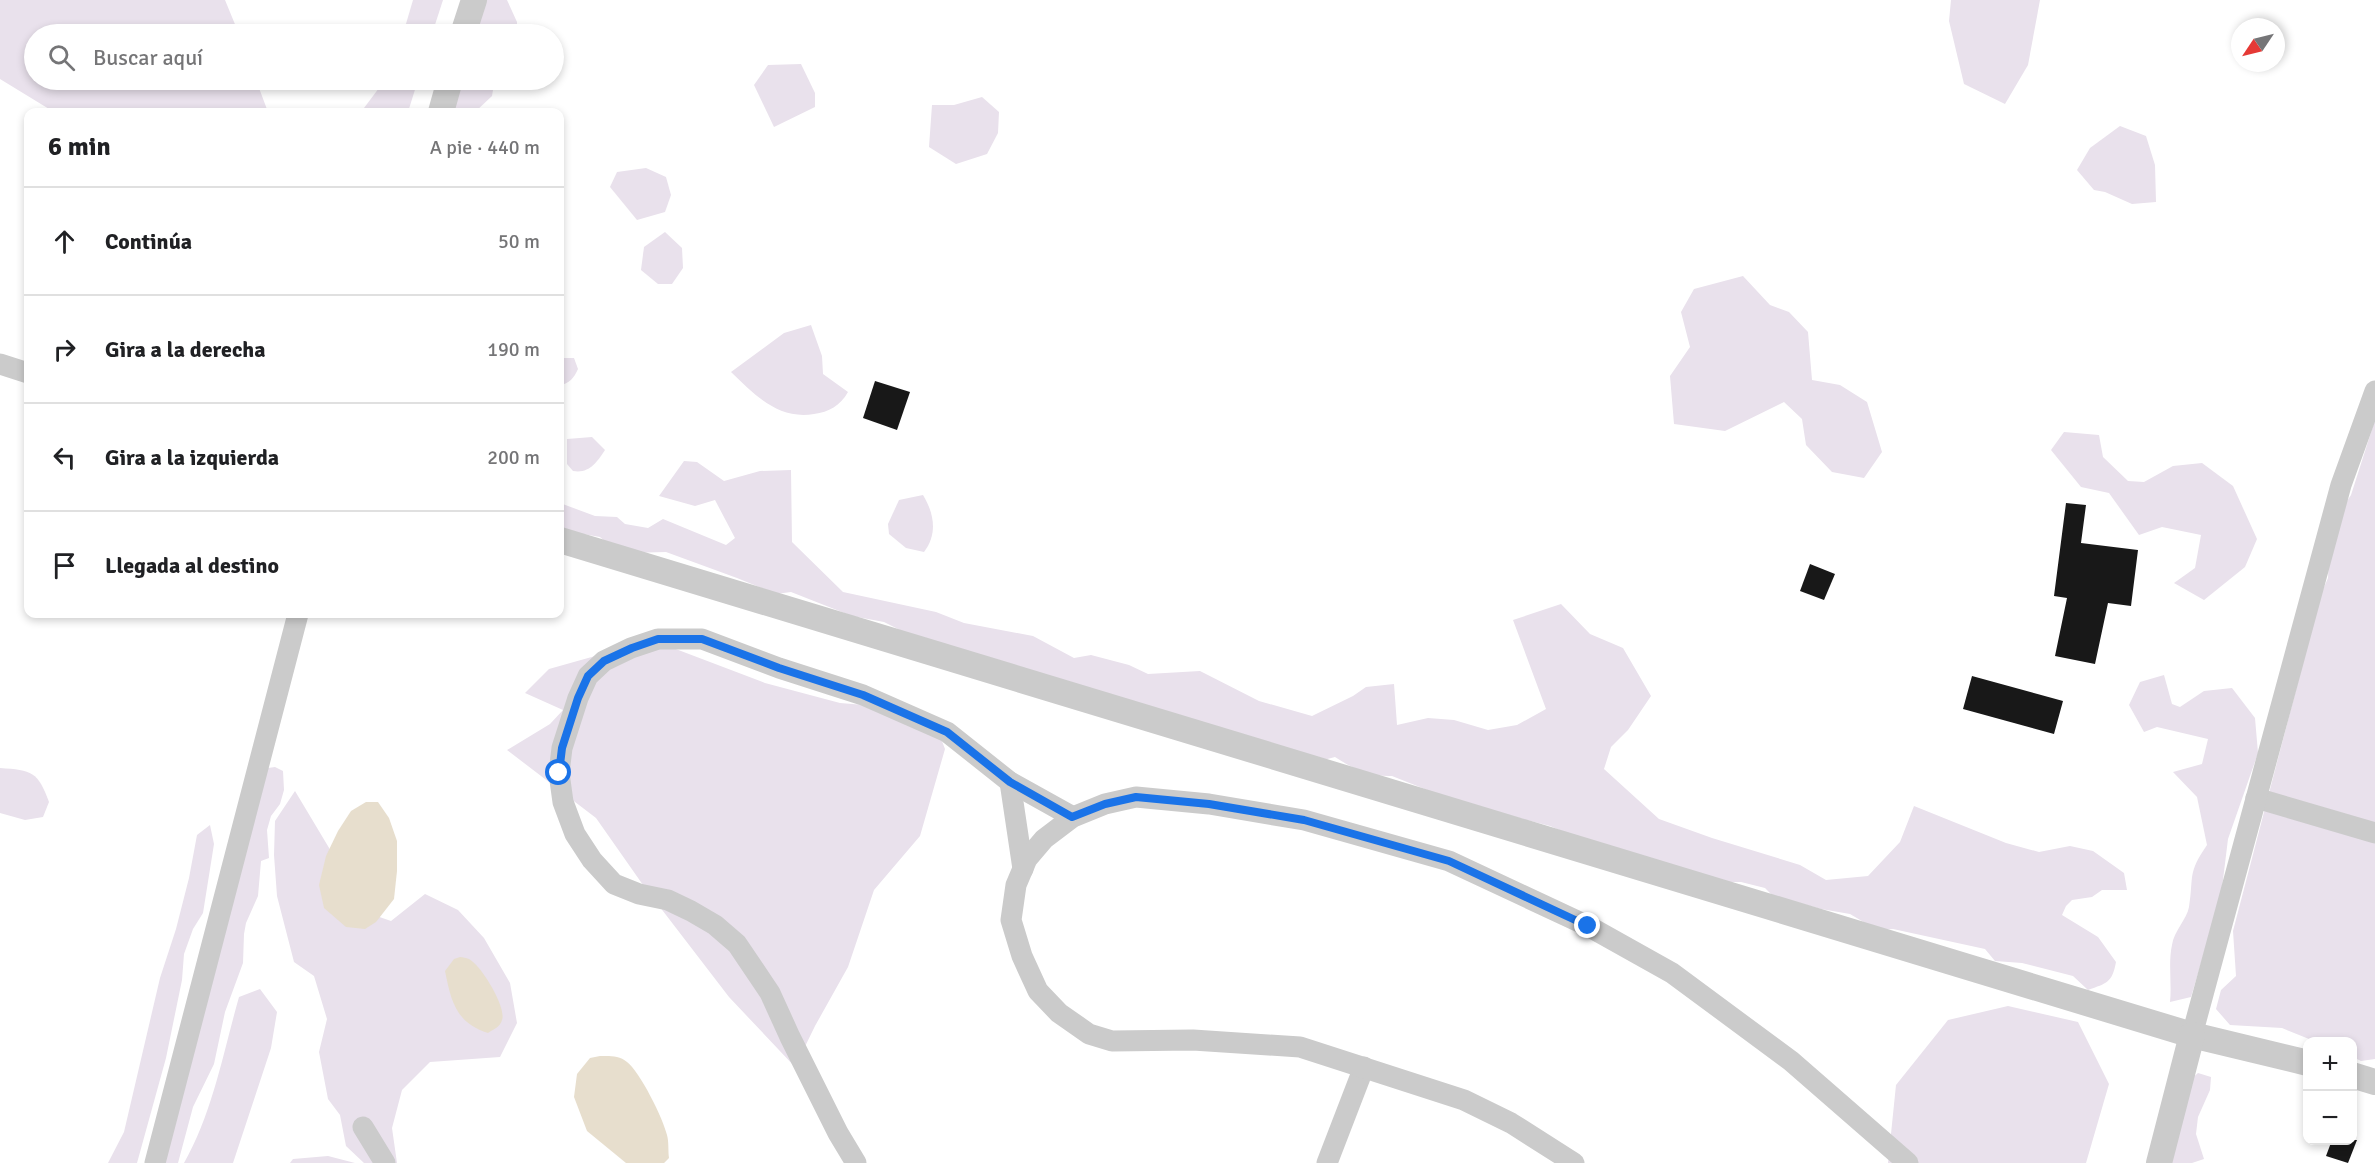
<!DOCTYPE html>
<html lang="es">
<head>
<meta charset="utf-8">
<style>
  :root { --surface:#fff; --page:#f2f2f2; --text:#202124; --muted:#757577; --line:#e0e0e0 }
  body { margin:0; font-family:Signika,sans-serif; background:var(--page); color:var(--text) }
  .controls { position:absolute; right:18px; bottom:18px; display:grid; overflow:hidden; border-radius:12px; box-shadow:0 3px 9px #0003 }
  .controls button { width:54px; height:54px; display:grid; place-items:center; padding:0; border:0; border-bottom:2px solid var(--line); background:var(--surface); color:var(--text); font:30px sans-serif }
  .compass { position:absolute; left:2231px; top:18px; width:54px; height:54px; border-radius:50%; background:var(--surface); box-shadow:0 3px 9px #0003; rotate:235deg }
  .stop { position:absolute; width:18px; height:18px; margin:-14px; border:4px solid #1a73e8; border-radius:50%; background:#fff }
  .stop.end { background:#1a73e8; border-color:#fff; box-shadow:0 2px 6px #0008 }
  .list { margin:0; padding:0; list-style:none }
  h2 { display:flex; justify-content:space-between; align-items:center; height:78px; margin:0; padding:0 24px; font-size:26px }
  h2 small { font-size:20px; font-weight:400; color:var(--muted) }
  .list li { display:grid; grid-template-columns:39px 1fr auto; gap:18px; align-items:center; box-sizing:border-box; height:108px; padding:0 24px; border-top:2px solid var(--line) }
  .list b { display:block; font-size:22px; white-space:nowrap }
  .list em { font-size:20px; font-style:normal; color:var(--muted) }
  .icon { flex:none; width:33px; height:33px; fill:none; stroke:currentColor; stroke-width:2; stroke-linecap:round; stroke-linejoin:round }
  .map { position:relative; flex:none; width:2375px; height:1163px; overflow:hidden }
  .search { position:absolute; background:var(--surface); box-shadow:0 3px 9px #0003; left:24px; top:24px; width:540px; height:66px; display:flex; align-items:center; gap:15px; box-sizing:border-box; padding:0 21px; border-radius:33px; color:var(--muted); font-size:22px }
  .panel { position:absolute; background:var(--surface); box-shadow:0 3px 9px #0003; left:24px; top:108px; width:540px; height:510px; border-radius:12px }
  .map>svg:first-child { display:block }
</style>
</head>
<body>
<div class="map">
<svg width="2375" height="1163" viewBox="0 0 2375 1163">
  <rect width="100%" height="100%" fill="#fff"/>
  <g fill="#e9e1ec">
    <polygon points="0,0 225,0 239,34 34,34 34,80 256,80 268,112 54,112 0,79"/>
    <polygon points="413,0 443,0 432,34 403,34"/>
    <polygon points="480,0 507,0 517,22 517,34 479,34 474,16"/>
    <polygon points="1951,0 2040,0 2028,65 2005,104 1964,84 1949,21"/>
    <polygon points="801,64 815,93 815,107 774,127 754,85 768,65"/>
    <polygon points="385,80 418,80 408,112 361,112"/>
    <polygon points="458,80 492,80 494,84 492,96 475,112 449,112"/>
    <polygon points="982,97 999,112 998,133 987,154 956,164 929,147 932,105 954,105"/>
    <polygon points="2120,126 2146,136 2155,165 2156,202 2132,204 2105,192 2094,190 2077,170 2090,148"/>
    <polygon points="646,168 666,177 671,195 665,212 637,220 610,187 617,172"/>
    <polygon points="665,232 682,248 683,268 672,284 658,284 641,270 644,247"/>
    <polygon points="1743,276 1770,305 1789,312 1808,332 1812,380 1840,385 1867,402 1882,452 1864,478 1832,472 1806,445 1802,419 1784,402 1725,431 1674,424 1670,376 1690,347 1681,312 1694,289"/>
    <path d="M 811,325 L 822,356 L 823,374 L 848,392 C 840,406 829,412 814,414 C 778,420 755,395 731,372 L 784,333 Z"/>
    <path d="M 560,358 L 574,358 L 578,369 C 574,378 569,384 560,385 Z"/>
    <polygon points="2375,420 2375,1059 2361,1061 2353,1057 2352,1042 2314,1041 2282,1028 2230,1025 2216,1009 2221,990 2236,976 2233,931 2321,594 2328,578 2330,527 2351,495"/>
    <polygon points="2064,432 2099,435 2103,457 2128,481 2144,482 2173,466 2202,463 2233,486 2257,539 2245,567 2204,600 2174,583 2195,568 2201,535 2162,527 2139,535 2109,493 2081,487 2051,450"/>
    <path d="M 592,437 L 605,450 C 597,462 589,474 573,471 L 567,464 L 567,439 Z"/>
    <path d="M 684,461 L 697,462 L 724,481 L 760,471 L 791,470 L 792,542 L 843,592 L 936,612 L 964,623 L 1033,636 L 1074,658 L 1091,655 L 1129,665 L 1148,674 L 1200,671 L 1259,701 L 1312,716 L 1353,696 L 1366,687 L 1394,684 L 1397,725 L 1428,718 L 1454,720 L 1488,730 L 1517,725 L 1546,709 L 1513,620 L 1561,604 L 1590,634 L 1623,648 L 1651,696 L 1628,730 L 1611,747 L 1604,769 L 1659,819 L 1712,838 L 1800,865 L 1826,880 L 1868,876 L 1900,842 L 1914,806 L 2006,843 L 2039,852 L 2070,846 L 2093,851 L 2124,873 L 2127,890 L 2102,890 L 2092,897 L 2072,900 L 2066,906 L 2062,915 L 2098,937 L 2116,962 C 2112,983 2107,983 2088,990 L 2073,976 L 2022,963 L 1995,961 L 1985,949 L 1893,929 L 1877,930 L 1850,914 L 1821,909 L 1772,895 L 1765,888 L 1741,882 L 1729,882 L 1571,835 L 1550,826 L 1455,801 L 1392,776 C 1372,777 1351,768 1335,757 L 1320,761 L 908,634 L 884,622 L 852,616 L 791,592 L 776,594 L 737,578 L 666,552 L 629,553 L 611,547 L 600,537 L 560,530 L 560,503 L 595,516 L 617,517 L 625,524 L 648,528 L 663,519 L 726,545 L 735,538 L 715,500 L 695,506 L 659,496 Z"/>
    <path d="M 923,495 C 934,513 938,534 924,552 L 906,548 L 889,534 L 888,524 L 899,500 Z"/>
    <polygon points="652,640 765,683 840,703 889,707 935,723 945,749 920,836 874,890 848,967 815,1026 795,1067 729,997 643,885 596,818 507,750 550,724 563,710 525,693 549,669"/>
    <path d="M 2164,675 L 2172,704 L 2180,707 L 2204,691 L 2232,688 L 2255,718 L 2258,753 L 2228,839 L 2221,896 L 2191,997 L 2170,1002 C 2172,984 2168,963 2172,945 C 2174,931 2187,919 2189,907 C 2194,876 2187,874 2207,845 L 2197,797 L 2173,772 L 2202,764 L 2208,739 L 2157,727 L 2144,732 L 2129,705 L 2140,682 Z"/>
    <polygon points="275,767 283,771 284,790 280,804 271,816 267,830 269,858 261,861 258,896 246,923 244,934 243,963 225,1012 214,1064 193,1107 178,1163 161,1163 268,768"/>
    <path d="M 0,768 C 32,770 38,772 49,802 L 43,817 L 25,820 L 0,813 Z"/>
    <polygon points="295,791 368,913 391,921 425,894 458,910 484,938 510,983 517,1023 500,1057 430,1062 402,1090 392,1128 397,1163 364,1163 346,1146 340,1115 328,1099 319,1052 327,1019 314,976 294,962 277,896 274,855 275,821"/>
    <polygon points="210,825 214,844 203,913 193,929 184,954 182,980 166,1058 137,1163 108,1163 124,1132 160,978 176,929 189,878 197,835"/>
    <path d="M 260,989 L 277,1012 L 271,1048 L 233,1163 L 184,1163 C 213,1112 223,1053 239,997 Z"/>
    <polygon points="2008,1006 2078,1022 2109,1084 2086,1163 1888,1163 1896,1085 1948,1020"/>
    <polygon points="2198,1073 2211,1077 2210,1090 2198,1117 2196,1134 2204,1159 2192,1163 2153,1163 2188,1082"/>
    <polygon points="328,1156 355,1163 290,1163 293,1159"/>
  </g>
  <g fill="#e7decd">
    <polygon points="366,802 378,802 389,818 397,841 397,871 394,899 376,922 365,929 346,927 324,908 319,885 326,856 338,831 351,811"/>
    <path d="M 460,957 C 463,957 466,958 469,959 C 481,965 507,1008 502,1020 C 500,1027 494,1029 488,1033 C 456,1023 451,1001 445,971 L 454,959 Z"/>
    <path d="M 600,1056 C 609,1056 619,1055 627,1062 C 640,1072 663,1118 667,1135 C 669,1142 668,1151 669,1158 L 664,1163 L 626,1163 L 587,1131 L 574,1097 L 577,1074 L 590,1058 Z"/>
  </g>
  <g fill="#181818">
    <polygon points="875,381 910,392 897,430 863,418"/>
    <polygon points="2066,503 2086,505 2081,543 2138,550 2131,606 2108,603 2095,664 2055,656 2067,598 2054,596"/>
    <polygon points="1810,564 1835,574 1824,600 1800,591"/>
    <polygon points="1972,676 2063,701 2054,734 1963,709"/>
    <polygon points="2332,1140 2357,1140 2348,1163 2326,1156"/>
  </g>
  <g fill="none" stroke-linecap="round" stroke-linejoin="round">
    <g stroke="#cbcbcb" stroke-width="21">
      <polyline points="0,364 28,373"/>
      <polyline points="1010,782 1023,869"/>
      <polyline points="2256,798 2375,833"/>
      <polyline points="2192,1035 2341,485 2375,391"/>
      <polyline points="363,1127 385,1163"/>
      <polyline points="155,1163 298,614"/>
      <polyline points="856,1163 838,1133 790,1037 770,993 737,944 715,925 691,911 668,900 639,894 614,884 592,860 575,834 563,802 559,773 562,748 578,698 588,676 604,661 631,648 658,639 702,639 779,668 863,695 947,732 1010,782 1073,817"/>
      <polyline points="1327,1163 1364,1067"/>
      <polyline points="1574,1163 1511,1123 1464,1100 1300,1047 1193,1040 1112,1041 1089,1034 1059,1013 1038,991 1022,956 1011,920 1016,885 1027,859 1044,839 1073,817 1105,804 1136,797 1209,804 1304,820 1449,861 1588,926 1672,973 1791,1061 1908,1163"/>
    </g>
    <g stroke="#cbcbcb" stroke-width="26">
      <polyline points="463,34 474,0"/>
      <polyline points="441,112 450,80"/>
      <polyline points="560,540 2192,1035 2308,1063"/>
      <polyline points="2352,1075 2375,1082"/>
      <polyline points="2159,1163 2192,1035"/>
    </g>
  </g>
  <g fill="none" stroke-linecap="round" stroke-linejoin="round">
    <polyline stroke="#1a73e8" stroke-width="8" points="559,773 562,748 578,698 588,676 604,661 632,648 658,639 702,639 779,668 863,695 947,732 1010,782 1072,817 1105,804 1136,797 1209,804 1304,820 1449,861 1588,926"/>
  </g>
</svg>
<div class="controls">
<button>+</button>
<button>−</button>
</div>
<svg class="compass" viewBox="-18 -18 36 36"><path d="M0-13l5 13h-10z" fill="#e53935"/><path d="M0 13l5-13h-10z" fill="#757577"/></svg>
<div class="stop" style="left:559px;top:773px"></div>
<div class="stop end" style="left:1588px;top:926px"></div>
<div class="search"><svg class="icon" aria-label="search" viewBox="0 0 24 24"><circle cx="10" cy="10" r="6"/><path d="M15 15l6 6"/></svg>Buscar aquí</div>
<section class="panel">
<h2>6 min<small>A pie · 440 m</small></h2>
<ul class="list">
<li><svg class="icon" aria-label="ahead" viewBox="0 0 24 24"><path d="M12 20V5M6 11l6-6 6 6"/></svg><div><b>Continúa</b></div><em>50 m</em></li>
<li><svg class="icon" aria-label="right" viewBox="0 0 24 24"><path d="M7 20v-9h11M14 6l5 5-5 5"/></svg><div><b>Gira a la derecha</b></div><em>190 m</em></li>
<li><svg class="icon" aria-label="left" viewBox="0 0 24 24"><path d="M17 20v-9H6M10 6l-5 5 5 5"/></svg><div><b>Gira a la izquierda</b></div><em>200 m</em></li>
<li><svg class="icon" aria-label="arrive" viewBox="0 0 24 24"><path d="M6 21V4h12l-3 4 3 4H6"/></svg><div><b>Llegada al destino</b></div></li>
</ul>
</section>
</div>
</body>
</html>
